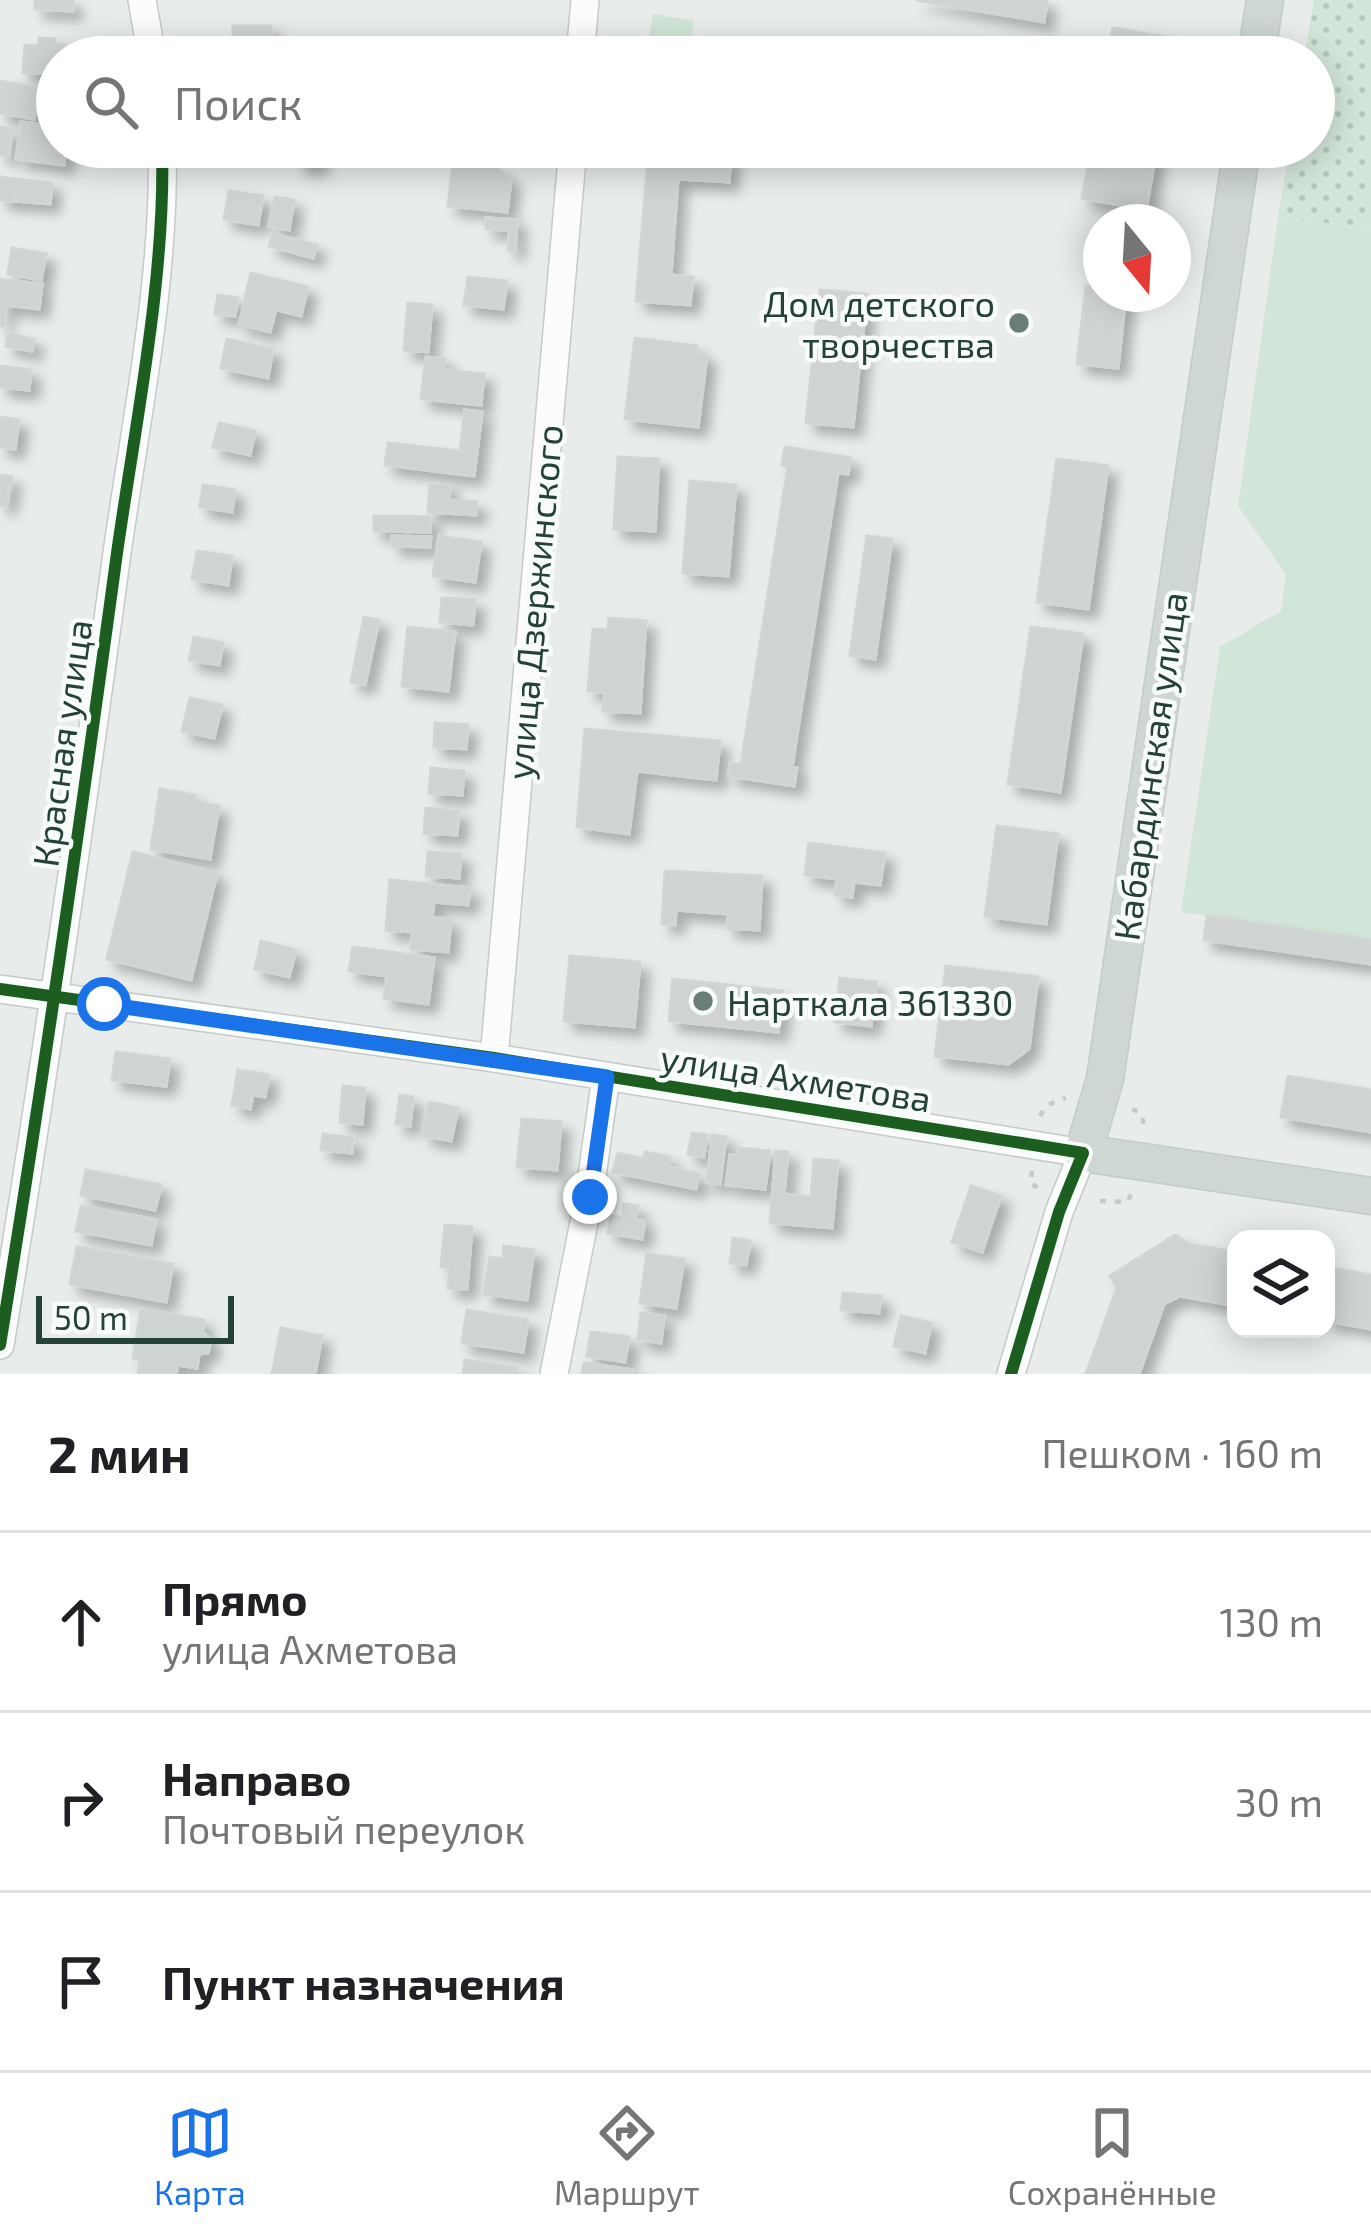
<!DOCTYPE html>
<html lang="ru">
<head>
<meta charset="utf-8">
<style>
  :root { --surface:#fff; --page:#f2f2f2; --text:#202124; --muted:#757577; --line:#e0e0e0; --accent:#1a73e8 }
  body { margin:0; font-family:"Exo 2",sans-serif; background:var(--page); color:var(--text) }
  .controls { position:absolute; right:36px; bottom:36px; display:grid; overflow:hidden; border-radius:24px; box-shadow:0 6px 30px #0003 }
  .controls button { width:108px; height:108px; display:grid; place-items:center; padding:0; border:0; border-bottom:3px solid var(--line); background:var(--surface); color:var(--text); font:60px sans-serif }
  .compass { position:absolute; left:1083px; top:204px; width:108px; height:108px; border-radius:50%; background:var(--surface); box-shadow:0 6px 30px #0003; rotate:162deg }
  .scale { position:absolute; left:36px; bottom:30px; width:198px; box-sizing:border-box; padding-left:12px; border:6px solid #24423a; border-top:0; font-size:33px; line-height:42px; white-space:nowrap; color:#24423a; -webkit-text-stroke:9px #f7fbf9; paint-order:stroke }
  .stop { position:absolute; width:36px; height:36px; margin:-27px; border:9px solid #1a73e8; border-radius:50%; background:#fff }
  .stop.end { background:#1a73e8; border-color:#fff; box-shadow:0 3px 12px #0008 }
  .list { margin:0; padding:0; list-style:none }
  h2 { display:flex; justify-content:space-between; align-items:center; height:156px; margin:0; padding:0 48px; font-size:51px }
  h2 small { font-size:39px; font-weight:400; color:var(--muted) }
  .list li { display:grid; grid-template-columns:78px 1fr auto; gap:36px; align-items:center; box-sizing:border-box; height:180px; padding:0 48px; border-top:3px solid var(--line) }
  .list b { display:block; font-size:45px; white-space:nowrap }
  .list p { margin:0; font-size:39px; white-space:nowrap; color:var(--muted) }
  .list em { font-size:39px; font-style:normal; color:var(--muted) }
  .icon { flex:none; width:66px; height:66px; fill:none; stroke:currentColor; stroke-width:2; stroke-linecap:round; stroke-linejoin:round }
  .map { position:relative; flex:none; width:1371px; height:1374px; overflow:hidden }
  .search { position:absolute; background:var(--surface); box-shadow:0 6px 30px #0003; left:36px; right:36px; top:36px; height:132px; display:flex; align-items:center; gap:30px; box-sizing:border-box; padding:0 42px; border-radius:66px; color:var(--muted); font-size:45px }
  .sheet { height:696px; background:var(--surface) }
  nav { display:flex; justify-content:space-around; align-items:center; box-sizing:border-box; height:168px; border-top:3px solid var(--line); background:var(--surface); font-size:33px; color:var(--muted) }
  nav a { display:grid; justify-items:center; gap:6px }
  nav .on { color:var(--accent) }
  .map>svg:first-child { display:block }
</style>
</head>
<body>
<div class="map">
<svg width="1371" height="1374" viewBox="0 0 1371 1374">
  <defs>
    <pattern id="park-dots" width="8" height="8" patternUnits="userSpaceOnUse" patternTransform="scale(3)"><rect width="8" height="8" fill="#d1e6d8"/><path d="M2 2h.1M6 6h.1" fill="none" stroke="#b3c6ba" stroke-width="1.8" stroke-linecap="round"/></pattern>
    <filter id="shadow"><feDropShadow dx="9" dy="9" stdDeviation="6" flood-color="#0004"/></filter>
  </defs>
  <rect width="100%" height="100%" fill="#e8edeb"/>
  <g fill="#d1e6d8">
    <polygon points="653,14 694,21 687,57 646,57"/>
    <polygon points="1278,217 1371,228 1371,940 1181,912 1220,647 1281,611 1286,575 1238,506"/>
  </g>
  <polygon fill="url(#park-dots)" points="1314,0 1371,0 1371,228 1278,217 1290,147 1314,147 1314,57 1304,57"/>
  <g fill="#cfd4d2" stroke="#d1d6d4" stroke-width="3" filter="url(#shadow)">
    <polygon points="35,0 73,0 73,11 35,9"/>
    <polygon points="916,0 1047,0 1044,22"/>
    <polygon points="233,26 271,26 270,55 233,54"/>
    <polygon points="1113,28 1177,39 1174,57 1108,57"/>
    <polygon points="39,38 55,39 54,48 64,49 63,57 57,57 57,74 23,72 25,45 38,46"/>
    <polygon points="0,81 40,88 34,119 0,113"/>
    <polygon points="21,122 57,126 57,147 66,147 64,165 16,159"/>
    <polygon points="0,127 12,128 9,156 0,155"/>
    <polygon points="297,147 319,147 318,166 297,165"/>
    <polygon points="1092,147 1157,147 1146,210 1082,198"/>
    <polygon points="649,149 731,155 729,182 678,179 671,275 693,277 690,305 636,301"/>
    <polygon points="453,163 495,167 511,179 507,212 448,206"/>
    <polygon points="0,177 17,179 14,201 0,200"/>
    <polygon points="17,179 52,183 50,204 14,201"/>
    <polygon points="229,191 263,196 258,225 224,219"/>
    <polygon points="275,197 294,200 289,230 269,226"/>
    <polygon points="486,218 517,220 515,251 508,250 509,230 486,229"/>
    <polygon points="273,234 317,245 313,258 269,246"/>
    <polygon points="12,248 46,254 41,280 8,274"/>
    <polygon points="251,273 308,287 301,316 244,302"/>
    <polygon points="468,277 507,281 503,309 464,305"/>
    <polygon points="0,279 42,284 39,309 6,305 3,326 0,325"/>
    <polygon points="1086,286 1101,287 1101,294 1126,294 1118,368 1077,364"/>
    <polygon points="820,290 867,294 853,427 806,423"/>
    <polygon points="218,295 238,298 235,316 215,314"/>
    <polygon points="408,303 432,305 428,352 404,350"/>
    <polygon points="244,305 275,313 270,332 239,324"/>
    <polygon points="8,334 34,339 32,351 6,346"/>
    <polygon points="635,338 697,346 696,354 707,355 698,427 625,419"/>
    <polygon points="227,339 273,349 268,378 221,368"/>
    <polygon points="426,357 445,359 444,370 484,374 481,405 421,399"/>
    <polygon points="0,366 31,370 29,390 0,387"/>
    <polygon points="465,410 482,412 474,476 385,465 388,443 460,451"/>
    <polygon points="0,417 19,420 15,449 0,447"/>
    <polygon points="219,423 255,431 250,455 213,447"/>
    <polygon points="785,447 851,458 848,474 838,473 792,767 797,768 794,786 729,776 730,763 741,765 788,466 782,465"/>
    <polygon points="618,457 659,459 655,531 614,529"/>
    <polygon points="1057,459 1108,466 1088,609 1037,602"/>
    <polygon points="0,475 12,477 6,506 0,505"/>
    <polygon points="690,481 736,485 728,576 683,573"/>
    <polygon points="430,484 450,485 449,500 477,502 476,515 428,512"/>
    <polygon points="203,485 235,490 232,512 200,507"/>
    <polygon points="374,516 430,517 430,532 374,531"/>
    <polygon points="392,536 431,537 430,547 392,546"/>
    <polygon points="439,536 481,542 475,582 433,576"/>
    <polygon points="867,536 892,539 875,659 850,655"/>
    <polygon points="197,551 232,556 228,585 192,579"/>
    <polygon points="442,598 475,600 473,625 440,622"/>
    <polygon points="364,617 379,620 365,685 351,682"/>
    <polygon points="609,618 646,621 640,713 603,711 605,693 588,691 593,629 608,630"/>
    <polygon points="408,627 455,632 448,691 402,686"/>
    <polygon points="1031,627 1083,634 1060,792 1008,784"/>
    <polygon points="194,637 223,643 219,665 189,660"/>
    <polygon points="190,698 222,705 214,738 182,731"/>
    <polygon points="435,723 468,725 466,749 434,747"/>
    <polygon points="585,729 720,741 716,780 637,771 629,834 577,827"/>
    <polygon points="431,768 464,771 462,795 429,793"/>
    <polygon points="160,789 195,795 194,802 219,806 210,859 151,849"/>
    <polygon points="426,808 459,811 457,835 424,833"/>
    <polygon points="997,826 1058,834 1046,924 985,916"/>
    <polygon points="809,843 885,853 880,885 854,882 852,897 835,895 837,879 805,875"/>
    <polygon points="133,852 217,873 191,980 107,959"/>
    <polygon points="428,852 461,854 459,878 426,876"/>
    <polygon points="665,871 762,876 759,930 727,928 728,914 676,910 675,925 662,924"/>
    <polygon points="390,880 470,888 468,905 434,902 432,917 451,919 448,952 411,949 412,932 386,930"/>
    <polygon points="1207,916 1371,940 1371,964 1204,940"/>
    <polygon points="261,941 296,950 289,977 255,969"/>
    <polygon points="353,947 434,958 428,1004 384,998 387,976 349,971"/>
    <polygon points="570,956 640,962 634,1027 564,1021"/>
    <polygon points="946,966 1038,977 1029,1049 1008,1064 935,1056"/>
    <polygon points="840,978 876,982 871,1026 835,1022"/>
    <polygon points="673,979 783,991 778,1032 669,1021"/>
    <polygon points="116,1052 170,1059 166,1086 112,1080"/>
    <polygon points="238,1070 269,1075 265,1097 253,1095 250,1109 232,1105"/>
    <polygon points="1288,1076 1371,1090 1371,1132 1281,1117"/>
    <polygon points="343,1086 365,1088 362,1124 340,1122"/>
    <polygon points="400,1095 413,1097 410,1126 396,1124"/>
    <polygon points="429,1102 458,1108 451,1141 423,1136"/>
    <polygon points="522,1119 561,1122 557,1170 517,1167"/>
    <polygon points="692,1133 707,1135 704,1157 688,1154"/>
    <polygon points="323,1134 353,1138 352,1153 321,1150"/>
    <polygon points="712,1135 726,1137 720,1184 707,1182"/>
    <polygon points="739,1148 770,1151 765,1189 726,1185 730,1155 738,1156"/>
    <polygon points="776,1151 788,1152 784,1194 811,1197 814,1159 838,1161 832,1228 770,1223"/>
    <polygon points="645,1152 670,1157 669,1167 699,1174 696,1189 613,1172 618,1153 644,1159"/>
    <polygon points="86,1170 161,1185 155,1210 81,1195"/>
    <polygon points="971,1186 1001,1196 982,1252 952,1242"/>
    <polygon points="624,1204 638,1206 635,1219 645,1221 642,1239 608,1233 611,1216 622,1217"/>
    <polygon points="81,1206 156,1220 151,1245 76,1231"/>
    <polygon points="445,1225 472,1227 467,1289 448,1288 450,1267 441,1266"/>
    <polygon points="1175,1235 1189,1244 1236,1252 1236,1306 1180,1296 1164,1304 1139,1374 1086,1374 1117,1288 1110,1276"/>
    <polygon points="733,1238 750,1241 746,1265 730,1263"/>
    <polygon points="504,1246 534,1250 527,1300 484,1294 490,1257 503,1259"/>
    <polygon points="77,1247 173,1264 166,1302 70,1284"/>
    <polygon points="647,1254 684,1259 676,1308 640,1303"/>
    <polygon points="1326,1267 1371,1275 1371,1329 1326,1321"/>
    <polygon points="843,1293 881,1296 879,1313 841,1310"/>
    <polygon points="141,1309 204,1320 202,1332 211,1339 208,1353 199,1354 197,1368 133,1358"/>
    <polygon points="467,1310 528,1320 523,1352 462,1343"/>
    <polygon points="641,1313 664,1316 661,1343 638,1339"/>
    <polygon points="901,1316 931,1323 925,1353 894,1346"/>
    <polygon points="281,1328 322,1336 315,1374 272,1374"/>
    <polygon points="591,1332 629,1337 625,1362 587,1356"/>
    <polygon points="140,1359 178,1365 176,1374 138,1374"/>
    <polygon points="465,1360 517,1368 516,1374 463,1374"/>
    <polygon points="584,1363 633,1370 633,1374 582,1374"/>
  </g>
  <g fill="none" stroke-linecap="round" stroke-linejoin="round">
    <g stroke="#c5cac8" stroke-width="30">
      <g id="minor">
        <polyline points="142,0 152,57"/>
        <polyline points="580,57 585,0"/>
        <polyline points="0,989 494,1058 1083,1153 1059,1212 1011,1374"/>
        <polyline points="494,1058 573,147"/>
        <path d="M 0,1345 C 43,1082 81,818 117,553 C 135,425 166,276 162,147"/>
        <polyline points="554,1374 589,1197 606,1077"/>
      </g>
    </g>
    <g stroke="#c3ccc9" stroke-width="39">
      <g id="major">
        <polyline points="1256,57 1265,0"/>
        <polyline points="1242,147 1105,1079 1083,1153 1371,1196"/>
      </g>
    </g>
    <g stroke="#c3ccca" stroke-width="4.5" stroke-dasharray="6 9" stroke-linecap="butt">
      <polyline points="1132,1109 1141,1113 1144,1125"/>
      <polyline points="1040,1116 1047,1105 1066,1098"/>
      <polyline points="1032,1171 1030,1183 1040,1189"/>
      <polyline points="1100,1201 1128,1202 1132,1191"/>
    </g>
    <use href="#minor" stroke="#fcfcfc" stroke-width="27"/>
    <use href="#major" stroke="#cfd7d5" stroke-width="36"/>
    <g stroke="#f7fbf9" stroke-width="20">
      <g id="cycleway">
        <polyline points="0,989 494,1058 1083,1153 1059,1212 1011,1374"/>
        <path d="M 0,1345 C 43,1082 81,818 117,553 C 135,425 166,276 162,147"/>
      </g>
    </g>
    <use href="#cycleway" stroke="#1b5e20" stroke-width="12"/>
  </g>
  <g fill="none" stroke-linecap="round" stroke-linejoin="round">
    <polyline stroke="#1a73e8" stroke-width="15" points="104,1004 607,1077 590,1197"/>
  </g>
  <g fill="#697e78" stroke="#f7fbf9" stroke-width="4.5">
    <circle cx="1019" cy="323" r="12"/>
    <circle cx="703" cy="1001" r="12"/>
  </g>
  <g text-anchor="middle" dominant-baseline="central" stroke-width="9" stroke-linejoin="round" paint-order="stroke">
    <g font-size="36" fill="#24423a" stroke="#f7fbf9" text-anchor="end">
      <text x="995" y="302">Дом детского<tspan x="995" dy="41">творчества</tspan></text>
      <text x="727" y="1001" text-anchor="start">Нарткала 361330</text>
    </g>
    <g font-size="36" fill="#24423a" stroke="#f7fbf9">
      <text transform="translate(533 602) rotate(-85)">улица Дзержинского</text>
      <text transform="translate(61 743) rotate(-82)">Красная улица</text>
      <text transform="translate(1149 766) rotate(-82)">Кабардинская улица</text>
      <text transform="translate(796 1077) rotate(9)">улица Ахметова</text>
    </g>
  </g>
</svg>
<div class="controls">
<button><svg class="icon" aria-label="layers" viewBox="0 0 24 24"><path d="M12 4l9 5-9 5-9-5zM3 14l9 5 9-5"/></svg></button>
</div>
<svg class="compass" viewBox="-18 -18 36 36"><path d="M0-13l5 13h-10z" fill="#e53935"/><path d="M0 13l5-13h-10z" fill="#757577"/></svg>
<div class="scale">50 m</div>
<div class="stop" style="left:104px;top:1004px"></div>
<div class="stop end" style="left:590px;top:1197px"></div>
<div class="search"><svg class="icon" aria-label="search" viewBox="0 0 24 24"><circle cx="10" cy="10" r="6"/><path d="M15 15l6 6"/></svg>Поиск</div>
</div>
<section class="sheet">
<h2>2 мин<small>Пешком · 160 m</small></h2>
<ul class="list">
<li><svg class="icon" aria-label="ahead" viewBox="0 0 24 24"><path d="M12 20V5M6 11l6-6 6 6"/></svg><div><b>Прямо</b><p>улица Ахметова</p></div><em>130 m</em></li>
<li><svg class="icon" aria-label="right" viewBox="0 0 24 24"><path d="M7 20v-9h11M14 6l5 5-5 5"/></svg><div><b>Направо</b><p>Почтовый переулок</p></div><em>30 m</em></li>
<li><svg class="icon" aria-label="arrive" viewBox="0 0 24 24"><path d="M6 21V4h12l-3 4 3 4H6"/></svg><div><b>Пункт назначения</b></div></li>
</ul>
</section>
<nav>
<a class="on"><svg class="icon" aria-label="map" viewBox="0 0 24 24"><path d="M3 6l6-2 6 2 6-2v14l-6 2-6-2-6 2zM9 4v14M15 6v14"/></svg>Карта</a>
<a><svg class="icon" aria-label="directions" viewBox="0 0 24 24"><path d="M12 3l9 9-9 9-9-9zM9 14v-3h6M13 9l2 2-2 2"/></svg>Маршрут</a>
<a><svg class="icon" aria-label="saved" viewBox="0 0 24 24"><path d="M7 4h10v16l-5-4-5 4z"/></svg>Сохранённые</a>
</nav>
</body>
</html>
